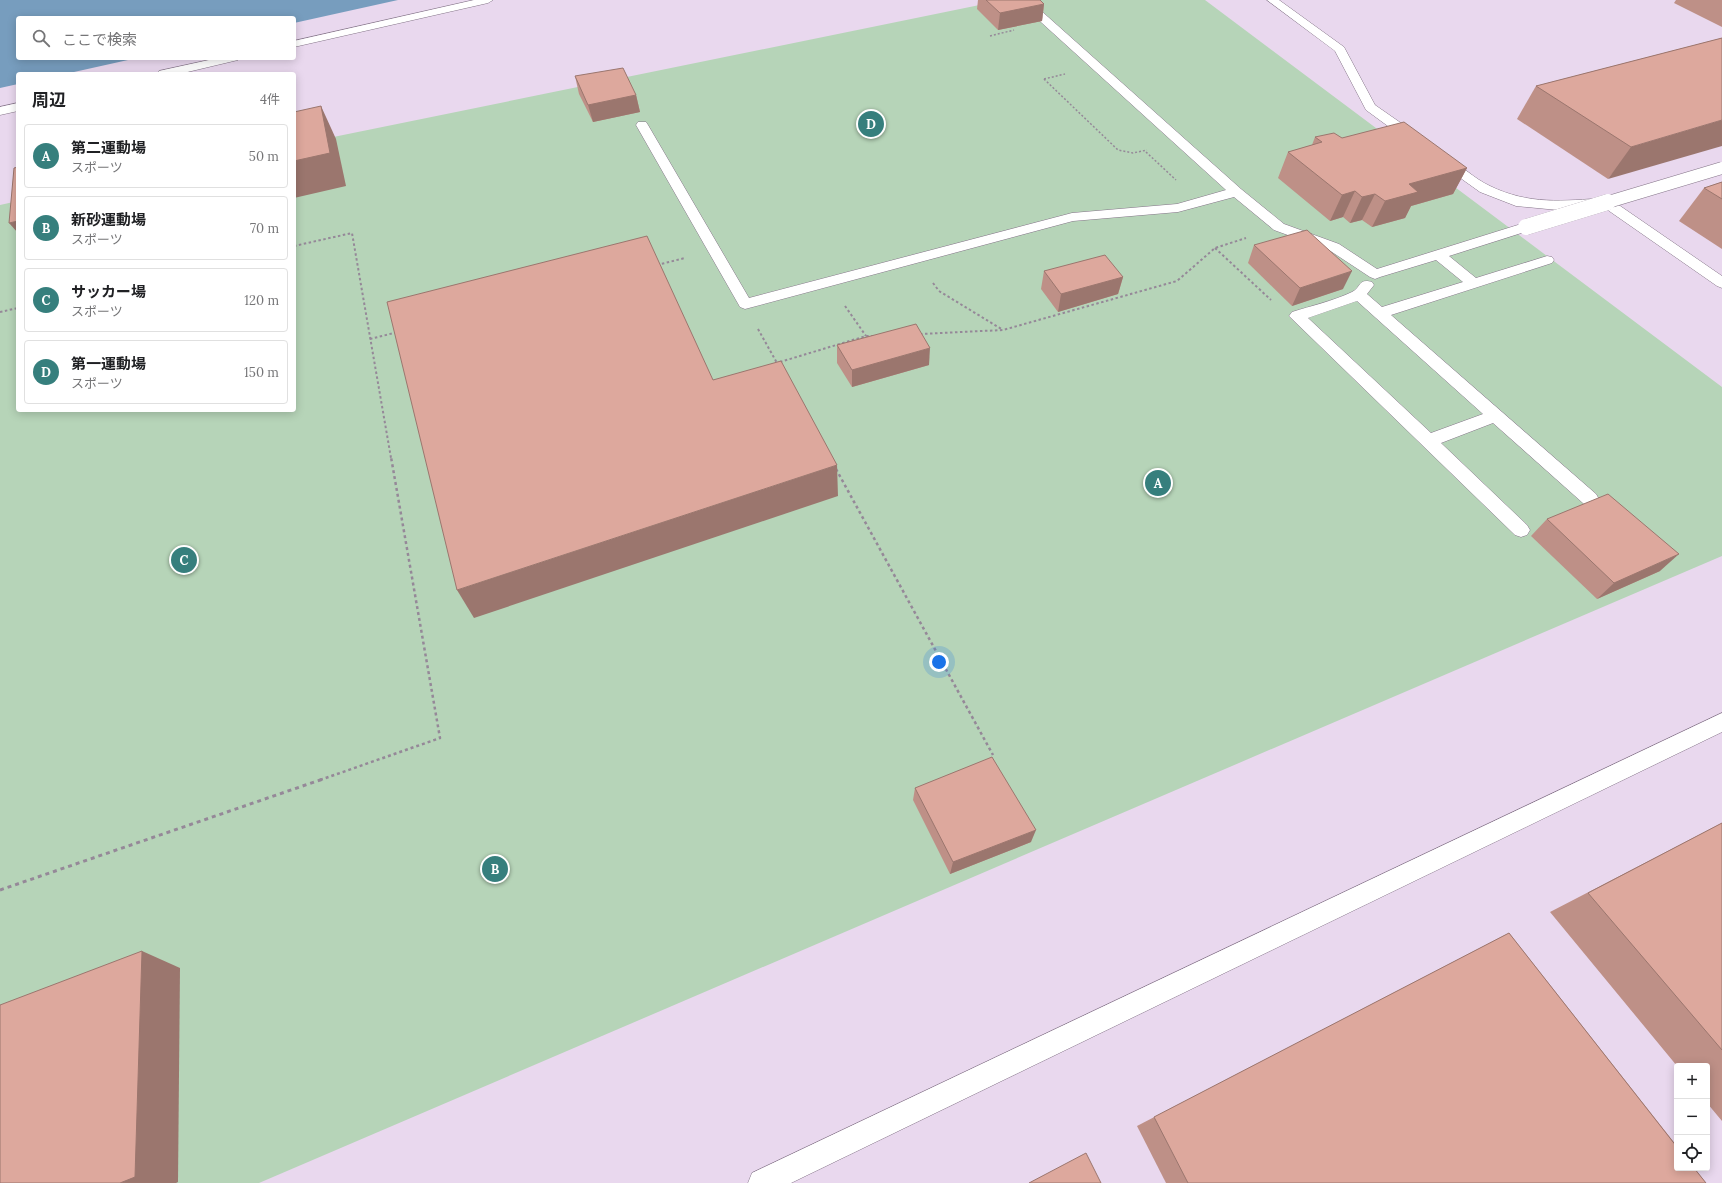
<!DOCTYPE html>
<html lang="ja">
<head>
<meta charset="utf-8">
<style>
  :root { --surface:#fff; --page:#f2f2f2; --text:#202124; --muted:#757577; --line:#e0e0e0; --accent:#367f7d }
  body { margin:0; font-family:Lora,"Noto Sans JP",serif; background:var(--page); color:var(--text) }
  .controls { position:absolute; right:12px; bottom:12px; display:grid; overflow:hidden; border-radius:4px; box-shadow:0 2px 10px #0003 }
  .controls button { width:36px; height:36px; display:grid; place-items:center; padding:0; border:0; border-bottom:1px solid var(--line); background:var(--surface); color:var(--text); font:20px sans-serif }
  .you { position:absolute; left:939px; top:662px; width:14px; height:14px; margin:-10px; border:3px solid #fff; border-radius:50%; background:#1a73e8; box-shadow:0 0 0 6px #1a73e833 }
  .badge { display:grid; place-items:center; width:26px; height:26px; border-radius:50%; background:var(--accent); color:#fff; font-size:13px; font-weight:700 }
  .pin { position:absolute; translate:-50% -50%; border:2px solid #fff; box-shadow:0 1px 4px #0006 }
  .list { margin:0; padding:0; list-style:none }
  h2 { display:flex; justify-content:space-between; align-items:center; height:52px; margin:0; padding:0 16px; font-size:17px }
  h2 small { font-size:13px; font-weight:400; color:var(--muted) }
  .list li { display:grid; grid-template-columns:26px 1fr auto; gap:12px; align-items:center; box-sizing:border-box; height:64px; margin:0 8px 8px; padding:0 8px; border:1px solid var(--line); border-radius:4px }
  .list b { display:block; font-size:15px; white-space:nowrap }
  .list p { margin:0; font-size:13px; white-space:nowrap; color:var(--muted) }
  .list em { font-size:13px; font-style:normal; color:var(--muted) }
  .icon { flex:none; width:22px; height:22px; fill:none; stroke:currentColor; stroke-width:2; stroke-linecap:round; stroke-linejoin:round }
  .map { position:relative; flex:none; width:1722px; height:1183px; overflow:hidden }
  .search { position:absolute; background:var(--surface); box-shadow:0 2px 10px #0003; left:16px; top:16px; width:280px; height:44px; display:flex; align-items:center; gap:10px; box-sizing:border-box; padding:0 14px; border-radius:4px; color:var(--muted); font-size:15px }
  .panel { position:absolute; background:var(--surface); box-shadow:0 2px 10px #0003; left:16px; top:72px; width:280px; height:340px; border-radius:4px }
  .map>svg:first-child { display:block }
</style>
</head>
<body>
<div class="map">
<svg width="1722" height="1183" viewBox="0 0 1722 1183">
  <rect width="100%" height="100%" fill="#e9d8ee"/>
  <polygon fill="#b6d4b8" points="1004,0 1205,0 1722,387 1722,556 259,1183 0,1183 0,205 18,201 18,410 294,410 294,145"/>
  <polygon fill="#779dbe" points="0,0 398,0 294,23 294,18 18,18 18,58 137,58 65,74 18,74 18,84 0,88"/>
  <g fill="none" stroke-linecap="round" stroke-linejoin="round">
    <g stroke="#847488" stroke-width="1">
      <g id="lane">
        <polygon points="474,0 493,0 488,3 294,47 294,41"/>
        <path d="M 1021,0 L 1029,0 L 1241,189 L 1284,224 L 1339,244 L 1377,269 L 1521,224 L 1526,223 L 1531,224 L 1533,227 L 1531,230 L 1449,256 L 1476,278 L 1547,256 L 1552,257 L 1554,260 L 1552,263 L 1391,315 L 1596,494 L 1599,499 L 1596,504 L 1590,506 L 1584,504 L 1493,423 L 1441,443 L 1527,525 L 1530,530 L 1527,535 L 1521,537 L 1515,535 L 1289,316 L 1292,312 C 1311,306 1333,301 1352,292 C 1361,288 1358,278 1372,282 L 1374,285 L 1367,294 L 1382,307 L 1463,282 L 1436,260 L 1380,277 L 1375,279 L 1370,277 L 1329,250 L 1274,230 L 1234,197 L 1178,212 L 1073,221 L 745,309 L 740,307 L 636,125 L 638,122 L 646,122 L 648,125 L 749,298 L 1072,213 L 1177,204 L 1226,190 L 1021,4 L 1020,2 ZM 1357,301 L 1483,414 L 1431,433 L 1308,318 Z"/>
        <polygon points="1267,0 1279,0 1344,47 1375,105 1421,137 1422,140 1421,143 1411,143 1366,110 1335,51"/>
        <polygon points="218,58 240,58 238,60 179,74 157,74 159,71"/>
        <polygon points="18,103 18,111 0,115 0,107"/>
        <path d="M 1443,155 L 1448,156 C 1461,166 1475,179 1490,186 C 1529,205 1564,201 1605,198 L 1610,199 L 1722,276 L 1722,288 L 1717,286 L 1602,206 L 1558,210 L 1516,206 L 1480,192 L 1438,162 L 1436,159 L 1438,156 Z"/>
        <polygon points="1722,713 1722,732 791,1183 748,1183 752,1173"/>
      </g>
    </g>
    <g stroke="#958898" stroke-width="1.5" stroke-dasharray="2 2" stroke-linecap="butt">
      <polyline points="990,36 1014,30"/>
      <polyline points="1044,79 1118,150 1133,153 1147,150"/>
      <polyline points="1044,79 1065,74"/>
      <polyline points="1146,152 1176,180"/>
    </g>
    <g stroke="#958898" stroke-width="2" stroke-dasharray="2.5 2.5" stroke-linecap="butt">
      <polyline points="294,246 352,233 391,458"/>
      <polyline points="1215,248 1271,300"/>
      <polyline points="657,265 685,258"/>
      <polyline points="933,283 939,291 1003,330"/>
      <polyline points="845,306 866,336"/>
      <polyline points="0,312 18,308"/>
      <polyline points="758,329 777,363"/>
      <polyline points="920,334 1003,330 1177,281 1215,248 1246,238"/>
      <polyline points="370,339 398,332"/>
      <polyline points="780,362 866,336 875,336"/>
    </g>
    <g stroke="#958898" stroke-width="2.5" stroke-dasharray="3 3" stroke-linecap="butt">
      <polyline points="836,469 993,755"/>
      <polyline points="320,780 440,738 391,457"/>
    </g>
    <polyline stroke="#958898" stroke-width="3" stroke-dasharray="4 4" stroke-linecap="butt" points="0,890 323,779"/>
    <use href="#lane" fill="#fff" fill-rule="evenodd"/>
    <g stroke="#847488" stroke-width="13" stroke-linecap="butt">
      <polyline id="lane-bridge-far1" points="1605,203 1722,168"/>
    </g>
    <g stroke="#847488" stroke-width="16" stroke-linecap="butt">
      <polyline id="lane-bridge" points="1526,227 1608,202"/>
    </g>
    <use href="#lane-bridge-far1" stroke="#fff" stroke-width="12"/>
    <use href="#lane-bridge" stroke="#fff" stroke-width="16"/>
  </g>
  <g fill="#be9087">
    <polygon points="978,0 1040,0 1044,4 1042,21 998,30 977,9"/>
    <polygon points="1676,0 1722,0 1722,27 1674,3"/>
    <polygon points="1722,38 1608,179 1517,119 1536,86"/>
    <polygon points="575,76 636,95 640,112 593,122 579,94"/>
    <polygon points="1315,137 1342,138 1467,168 1453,194 1411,206 1405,218 1372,227 1362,220 1350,223 1343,217 1330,221 1278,178 1288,152 1312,145"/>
    <polygon points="1722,182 1722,249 1679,221 1704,188"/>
    <polygon points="1254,245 1343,289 1292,306 1248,263"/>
    <polygon points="1044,271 1123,277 1118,294 1058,312 1041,289"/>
    <polygon points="837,345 929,365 852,387 837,363"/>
    <polygon points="1547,519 1660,571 1597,599 1531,536"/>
    <polygon points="915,788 1031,842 950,874 913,800"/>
    <polygon points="1722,823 1722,1121 1707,1103 1707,1066 1677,1066 1550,912"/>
    <polygon points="1509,933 1706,1183 1166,1183 1137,1126"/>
  </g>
  <g fill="#9b766e">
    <polygon points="1044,4 1042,21 998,30 1000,13"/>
    <polygon points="636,95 640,112 593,122 588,105"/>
    <polygon points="321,106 336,139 346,186 294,198 294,161"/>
    <polygon points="1722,120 1722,146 1608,179 1631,147"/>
    <polygon points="1467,168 1453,194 1411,206 1405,218 1372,227 1385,201 1409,184"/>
    <polygon points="1355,191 1343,217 1330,221 1342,195"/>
    <polygon points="1375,194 1362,220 1350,223 1362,197"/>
    <polygon points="18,221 18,233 9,223"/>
    <polygon points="1352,271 1343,289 1292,306 1300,288"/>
    <polygon points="1123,277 1118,294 1058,312 1061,294"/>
    <polygon points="930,348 929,365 852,387 852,370"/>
    <polygon points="837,465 838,496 474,618 457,590"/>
    <polygon points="1679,554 1660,571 1597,599 1614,583"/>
    <polygon points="1036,830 1031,842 950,874 953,862"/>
    <polygon points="142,951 180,968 178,1182 176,1183 120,1183"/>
  </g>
  <g fill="#dda89d" stroke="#9b766e">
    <polygon points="986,0 1040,0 1044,4 1000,13"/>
    <polygon points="1722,38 1722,120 1631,147 1536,86"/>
    <polygon points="623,68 636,95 588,105 575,76"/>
    <polygon points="321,106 330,153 294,161 294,112"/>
    <polygon points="1404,122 1467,168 1409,184 1418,192 1385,201 1375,194 1362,197 1355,191 1342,195 1288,152 1322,142 1315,137 1334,133 1342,138"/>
    <polygon points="18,167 18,221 9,223 14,168"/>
    <polygon points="1722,182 1722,199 1704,188"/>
    <polygon points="1307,230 1352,271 1300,288 1254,245"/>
    <polygon points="647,236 713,380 781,361 837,465 457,590 387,302"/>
    <polygon points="1105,255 1123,277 1061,294 1044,271"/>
    <polygon points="916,324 930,348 852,370 837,345"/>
    <polygon points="1608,494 1679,554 1614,583 1547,519"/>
    <polygon points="992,757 1036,830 953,862 915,788"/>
    <polygon points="1722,823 1722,1050 1588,893"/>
    <polygon points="1509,933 1677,1147 1677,1168 1694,1168 1706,1183 1188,1183 1154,1117"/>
    <polygon points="142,951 135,1177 120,1183 0,1183 0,1005"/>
    <polygon points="1086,1153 1101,1183 1029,1183"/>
  </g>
</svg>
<div class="controls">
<button>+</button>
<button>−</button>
<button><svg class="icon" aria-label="locate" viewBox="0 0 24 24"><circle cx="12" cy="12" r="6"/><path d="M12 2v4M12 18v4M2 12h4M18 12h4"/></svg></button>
</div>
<div class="you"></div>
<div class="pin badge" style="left:1158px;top:483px">A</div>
<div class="pin badge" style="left:495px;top:869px">B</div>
<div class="pin badge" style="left:184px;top:560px">C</div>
<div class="pin badge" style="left:871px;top:124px">D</div>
<div class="search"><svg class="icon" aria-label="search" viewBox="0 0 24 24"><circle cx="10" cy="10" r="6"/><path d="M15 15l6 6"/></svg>ここで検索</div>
<section class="panel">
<h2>周辺<small>4件</small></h2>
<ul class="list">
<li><span class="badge">A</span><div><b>第二運動場</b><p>スポーツ</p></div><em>50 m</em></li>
<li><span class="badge">B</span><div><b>新砂運動場</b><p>スポーツ</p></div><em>70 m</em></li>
<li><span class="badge">C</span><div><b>サッカー場</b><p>スポーツ</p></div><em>120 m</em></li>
<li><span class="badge">D</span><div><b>第一運動場</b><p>スポーツ</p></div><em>150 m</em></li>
</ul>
</section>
</div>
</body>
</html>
